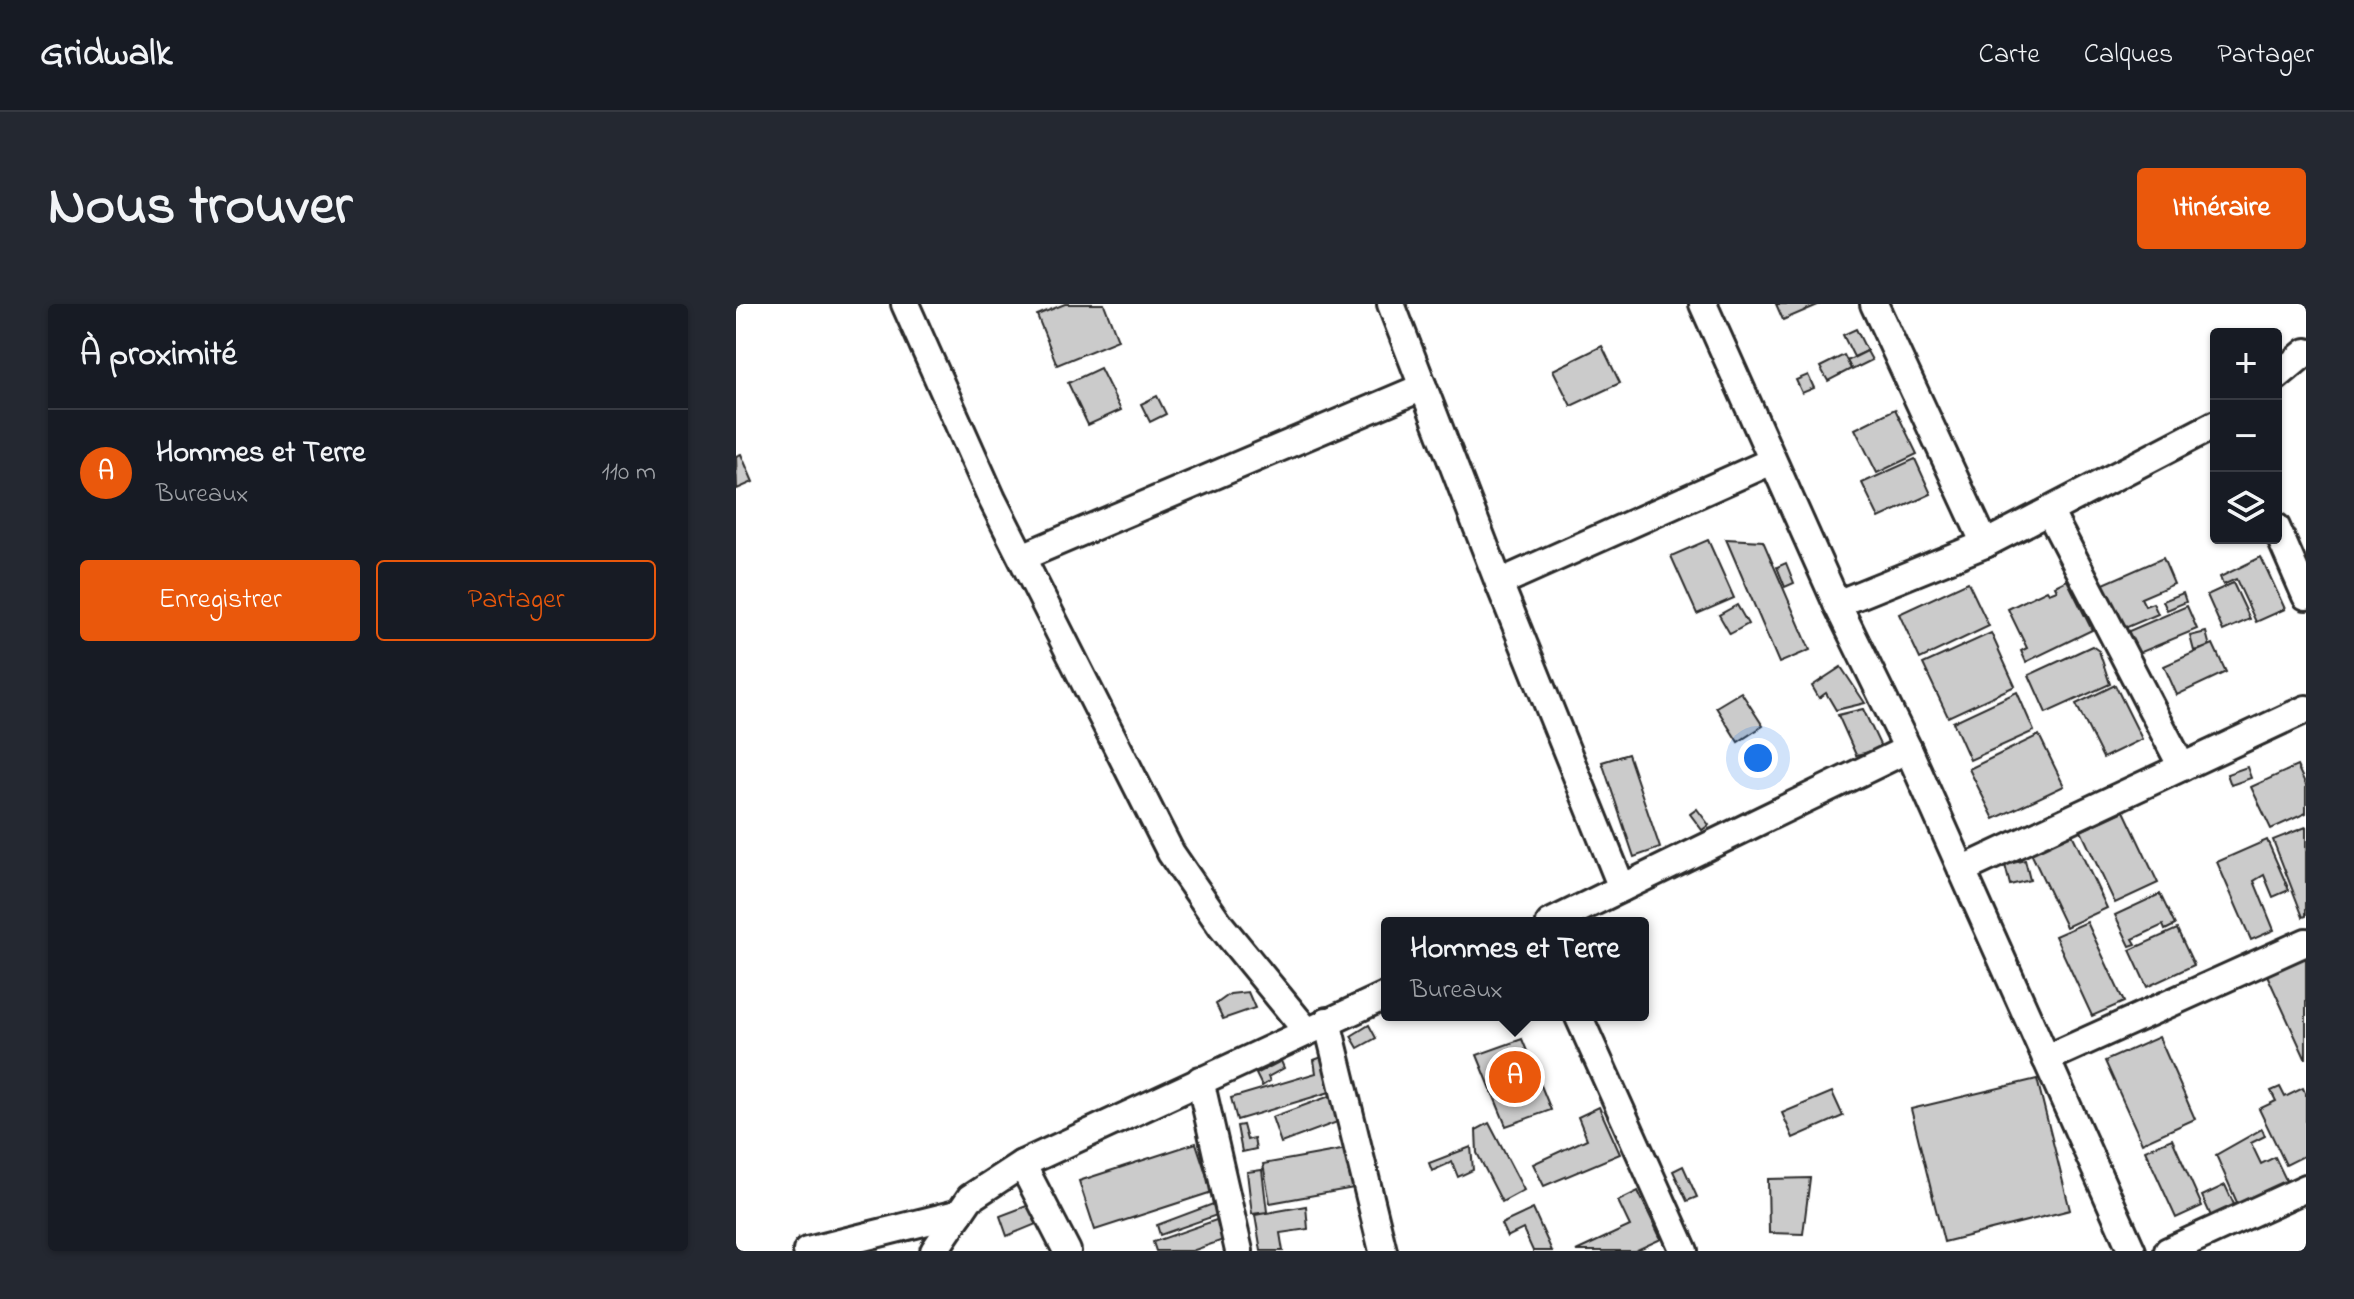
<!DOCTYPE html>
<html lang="fr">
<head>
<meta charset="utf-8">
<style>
  :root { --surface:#171b24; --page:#242831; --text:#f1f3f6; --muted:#9ea1a6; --line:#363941; --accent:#ea580c }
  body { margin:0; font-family:"Indie Flower",sans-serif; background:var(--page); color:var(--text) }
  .controls { position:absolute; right:24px; top:24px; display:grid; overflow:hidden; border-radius:8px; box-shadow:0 2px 6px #0004 }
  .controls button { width:72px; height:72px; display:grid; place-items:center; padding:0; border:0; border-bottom:2px solid var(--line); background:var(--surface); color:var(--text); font:40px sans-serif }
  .you { position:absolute; left:1022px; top:454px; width:28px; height:28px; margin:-20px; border:6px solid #fff; border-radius:50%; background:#1a73e8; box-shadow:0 0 0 12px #1a73e833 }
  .badge { display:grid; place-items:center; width:52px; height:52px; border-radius:50%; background:var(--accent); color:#fff; font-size:26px; font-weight:700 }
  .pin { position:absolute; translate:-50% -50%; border:4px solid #fff; box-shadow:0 2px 8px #0006 }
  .popup { position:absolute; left:645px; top:613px; width:268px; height:104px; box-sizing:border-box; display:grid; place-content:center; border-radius:8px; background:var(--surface); filter:drop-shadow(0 2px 6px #0005); font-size:26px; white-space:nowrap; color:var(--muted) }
  .popup b { font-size:30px; color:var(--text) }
  .popup::after { content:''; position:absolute; left:50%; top:100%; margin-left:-16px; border:16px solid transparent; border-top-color:var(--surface) }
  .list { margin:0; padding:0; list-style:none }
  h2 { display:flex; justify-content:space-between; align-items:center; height:104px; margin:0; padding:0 32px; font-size:34px }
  h2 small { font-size:26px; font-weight:400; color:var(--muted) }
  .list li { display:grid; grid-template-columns:52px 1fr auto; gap:24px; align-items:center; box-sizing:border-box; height:128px; padding:0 32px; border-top:2px solid var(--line) }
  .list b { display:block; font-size:30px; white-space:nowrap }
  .list p { margin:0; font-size:26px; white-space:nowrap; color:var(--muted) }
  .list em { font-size:26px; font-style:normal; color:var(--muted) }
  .actions { display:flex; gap:16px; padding:24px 32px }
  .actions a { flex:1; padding:18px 0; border:2px solid var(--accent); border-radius:8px; text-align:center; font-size:28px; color:var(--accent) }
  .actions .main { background:var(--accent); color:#fff }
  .icon { flex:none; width:44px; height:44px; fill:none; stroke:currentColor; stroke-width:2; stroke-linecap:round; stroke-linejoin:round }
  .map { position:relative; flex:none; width:1570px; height:947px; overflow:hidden; border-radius:8px }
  header { display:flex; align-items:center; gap:48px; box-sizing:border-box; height:112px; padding:0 40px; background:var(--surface); border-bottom:2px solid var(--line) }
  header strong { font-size:38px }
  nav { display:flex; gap:44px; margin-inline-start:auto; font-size:28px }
  .intro { display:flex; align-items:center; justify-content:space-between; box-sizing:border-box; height:192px; padding:0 48px }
  h1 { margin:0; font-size:56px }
  .button { padding:20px 36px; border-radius:8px; background:var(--accent); color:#fff; font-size:28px; font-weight:700 }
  main { display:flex; gap:48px; padding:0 48px }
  aside { flex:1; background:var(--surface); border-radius:8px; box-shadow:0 2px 6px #0004 }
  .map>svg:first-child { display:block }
</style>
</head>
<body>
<header>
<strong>Gridwalk</strong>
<nav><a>Carte</a><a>Calques</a><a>Partager</a></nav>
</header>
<div class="intro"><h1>Nous trouver</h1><a class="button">Itinéraire</a></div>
<main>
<aside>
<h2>À proximité<small></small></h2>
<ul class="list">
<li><span class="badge">A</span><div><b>Hommes et Terre</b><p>Bureaux</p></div><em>110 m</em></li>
</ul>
<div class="actions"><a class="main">Enregistrer</a><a>Partager</a></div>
</aside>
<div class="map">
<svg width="1570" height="947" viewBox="0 0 1570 947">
  <rect width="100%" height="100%" fill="#fff"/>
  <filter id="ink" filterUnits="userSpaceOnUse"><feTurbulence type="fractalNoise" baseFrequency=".0125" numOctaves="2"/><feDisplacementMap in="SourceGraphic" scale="16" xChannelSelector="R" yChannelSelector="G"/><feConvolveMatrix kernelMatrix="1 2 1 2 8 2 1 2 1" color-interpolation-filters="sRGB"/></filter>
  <g filter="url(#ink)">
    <g fill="#cbcbcb" stroke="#2b2b2b" stroke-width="2">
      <polygon points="329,0 368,0 382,36 321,61 301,11"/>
      <polygon points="1040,0 1084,0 1047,16"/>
      <polygon points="1120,25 1131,47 1118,53 1107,31"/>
      <polygon points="866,42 884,79 835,102 817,66"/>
      <polygon points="1131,47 1136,56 1116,66 1111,57"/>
      <polygon points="1108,51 1115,65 1092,77 1084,63"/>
      <polygon points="364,64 385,106 352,121 332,79"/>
      <polygon points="1072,71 1078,84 1066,89 1060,76"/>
      <polygon points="421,92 430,110 414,118 405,100"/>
      <polygon points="1159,105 1181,150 1141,169 1119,125"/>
      <polygon points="5,150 17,178 1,185 0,152"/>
      <polygon points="1179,155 1195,190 1143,214 1126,179"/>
      <polygon points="990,235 1027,237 1074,346 1043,359"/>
      <polygon points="972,236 998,294 961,310 935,252"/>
      <polygon points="1525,253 1549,305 1520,318 1500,275 1487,281 1484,273"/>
      <polygon points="1427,254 1438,280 1405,294 1409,302 1417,299 1422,310 1382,327 1363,282"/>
      <polygon points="1050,259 1058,279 1049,283 1041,263"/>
      <polygon points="1331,276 1356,326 1290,358 1285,347 1291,344 1272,305 1311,286 1313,289 1321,286 1319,282"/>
      <polygon points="1232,278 1253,322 1184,355 1163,310"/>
      <polygon points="1497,279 1514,315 1487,327 1471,291"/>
      <polygon points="1447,289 1450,298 1431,306 1427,297"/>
      <polygon points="1001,301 1012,320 994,330 983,311"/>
      <polygon points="1451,302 1461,325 1396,352 1386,330"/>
      <polygon points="1470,328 1474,343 1458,347 1454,332"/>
      <polygon points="1255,329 1279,382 1212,413 1187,360"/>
      <polygon points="1477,340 1490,368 1441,391 1428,362"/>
      <polygon points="1356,342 1363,347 1374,380 1310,409 1293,371"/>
      <polygon points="1105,363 1129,399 1100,406 1090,389 1083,394 1076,382"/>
      <polygon points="1379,381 1406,435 1367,454 1340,400"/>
      <polygon points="1005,388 1027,422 1002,438 980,403"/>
      <polygon points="1281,388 1298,427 1234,456 1217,418"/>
      <polygon points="1127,405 1146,445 1120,451 1102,411"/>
      <polygon points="1303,431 1328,482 1258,515 1233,465"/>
      <polygon points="892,450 924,544 898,553 866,458"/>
      <polygon points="1561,462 1570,481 1570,509 1535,525 1515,483"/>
      <polygon points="1511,463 1515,474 1495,481 1491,470"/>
      <polygon points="961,505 973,521 966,526 954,510"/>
      <polygon points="1388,507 1422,579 1379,599 1345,527"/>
      <polygon points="1570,523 1570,612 1567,613 1537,536"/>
      <polygon points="1336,530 1371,604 1330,623 1295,549"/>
      <polygon points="1531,536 1553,586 1537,593 1528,571 1518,577 1538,626 1515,636 1481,558"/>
      <polygon points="1289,556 1294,576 1274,581 1269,561"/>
      <polygon points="1424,590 1439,621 1429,626 1427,621 1397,635 1400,640 1394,642 1379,611"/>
      <polygon points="1351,618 1388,698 1356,712 1319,632"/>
      <polygon points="1441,625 1458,661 1411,683 1394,646"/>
      <polygon points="1570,653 1570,754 1569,754 1531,671"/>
      <polygon points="512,688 519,704 487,715 480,700 494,690"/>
      <polygon points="633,721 640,734 622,744 615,732"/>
      <polygon points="1423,733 1459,815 1406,839 1369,757"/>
      <polygon points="786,735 815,806 770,822 741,751"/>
      <polygon points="586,753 597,787 501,816 495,794 580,769 578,756"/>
      <polygon points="545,757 548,764 532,773 534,777 526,782 520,770"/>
      <polygon points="1301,775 1334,906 1208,938 1175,805"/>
      <polygon points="1544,783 1549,793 1567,784 1570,791 1570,851 1550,861 1523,805 1540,797 1535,787"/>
      <polygon points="1096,788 1107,812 1057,834 1046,809"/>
      <polygon points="594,792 604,817 545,839 536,813"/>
      <polygon points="863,803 884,850 808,882 797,860 851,835 842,813"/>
      <polygon points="753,819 788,886 766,898 741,849 740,826"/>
      <polygon points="507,821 511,836 518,834 520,845 506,848 501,822"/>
      <polygon points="1526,825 1529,832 1515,839 1525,860 1539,853 1551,878 1503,903 1480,851"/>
      <polygon points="1436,835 1466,902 1440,914 1409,846"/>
      <polygon points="460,839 476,888 359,926 343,877"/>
      <polygon points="735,843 737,866 722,873 716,858 696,867 693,859"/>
      <polygon points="611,845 618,884 534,899 527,860"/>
      <polygon points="947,862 961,893 951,897 937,867"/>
      <polygon points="526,866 531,908 516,910 511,868"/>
      <polygon points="1074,874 1067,930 1033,929 1032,875"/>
      <polygon points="1489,881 1502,909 1478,919 1466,892"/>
      <polygon points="902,887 925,935 899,947 840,947 894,922 882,897"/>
      <polygon points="304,897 310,916 271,932 264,912"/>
      <polygon points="477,900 481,911 424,931 421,921"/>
      <polygon points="570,902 572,925 544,929 547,947 525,947 519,911"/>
      <polygon points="797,905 816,947 797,947 787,925 771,933 765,920"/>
      <polygon points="483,915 490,935 456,947 420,947 417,938"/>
    </g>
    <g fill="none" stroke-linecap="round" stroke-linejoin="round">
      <g stroke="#2b2b2b" stroke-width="32">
        <g id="minor">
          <polyline points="169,0 256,195 435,549 485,622 570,726"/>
          <polyline points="655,0 763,279"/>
          <polyline points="967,0 1101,300 1172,445 1396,947"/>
          <polyline points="1138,0 1249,240"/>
          <polyline points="1540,73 1570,48"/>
          <polyline points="1313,207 1446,463"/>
          <polyline points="1540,223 1570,292"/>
          <polyline points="286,253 687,83"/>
          <polyline points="1101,300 1249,240 1480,120"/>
          <polyline points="1226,566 1570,405"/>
          <polyline points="886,584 763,279 1036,157"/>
          <polyline points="814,619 1172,445"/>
          <polyline points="842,711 948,947"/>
          <polyline points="591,717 647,947"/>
          <polyline points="1310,755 1570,638"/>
          <polyline points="464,776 503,947"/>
          <polyline points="286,860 331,947"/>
          <polyline points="71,947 224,909"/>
          <polyline points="198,947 234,894 286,860 651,691"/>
          <polyline points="1432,947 1570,884"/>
        </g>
      </g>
      <use href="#minor" stroke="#fff" stroke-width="26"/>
    </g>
  </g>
</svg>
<div class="controls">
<button>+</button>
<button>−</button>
<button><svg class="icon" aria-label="layers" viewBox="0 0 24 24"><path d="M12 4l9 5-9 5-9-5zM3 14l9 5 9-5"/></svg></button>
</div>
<div class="you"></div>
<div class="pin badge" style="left:779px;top:773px">A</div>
<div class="popup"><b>Hommes et Terre</b>Bureaux</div>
</div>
</main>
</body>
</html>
